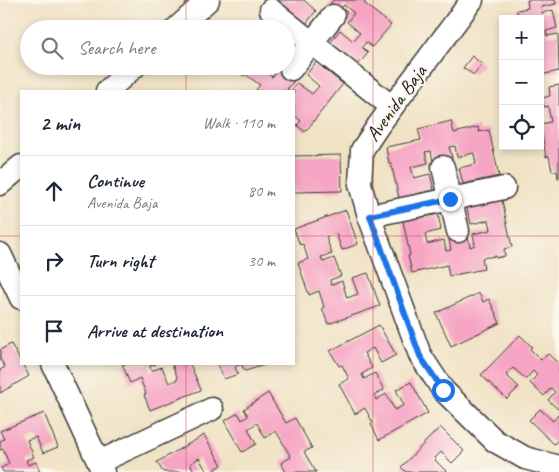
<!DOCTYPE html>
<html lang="en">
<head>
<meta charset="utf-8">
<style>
  :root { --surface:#fff; --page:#f6f6f7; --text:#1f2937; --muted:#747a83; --line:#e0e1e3 }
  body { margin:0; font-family:Caveat,sans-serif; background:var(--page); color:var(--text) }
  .controls { position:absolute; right:15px; top:15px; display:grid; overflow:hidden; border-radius:0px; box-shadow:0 2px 8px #0003 }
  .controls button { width:45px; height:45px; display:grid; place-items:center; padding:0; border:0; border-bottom:1px solid var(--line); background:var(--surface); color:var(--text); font:25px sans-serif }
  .stop { position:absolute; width:15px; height:15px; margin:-11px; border:4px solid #1a73e8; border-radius:50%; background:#fff }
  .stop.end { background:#1a73e8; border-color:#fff; box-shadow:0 1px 5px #0008 }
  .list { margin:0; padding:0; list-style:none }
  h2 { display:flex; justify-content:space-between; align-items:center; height:65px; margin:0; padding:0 20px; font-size:21px }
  h2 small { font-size:16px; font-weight:400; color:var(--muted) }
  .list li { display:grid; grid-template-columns:32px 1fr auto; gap:15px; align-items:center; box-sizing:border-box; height:70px; padding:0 20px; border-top:1px solid var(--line) }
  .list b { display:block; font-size:19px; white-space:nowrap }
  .list p { margin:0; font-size:16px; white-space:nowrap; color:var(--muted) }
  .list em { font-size:16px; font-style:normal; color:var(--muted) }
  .icon { flex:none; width:28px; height:28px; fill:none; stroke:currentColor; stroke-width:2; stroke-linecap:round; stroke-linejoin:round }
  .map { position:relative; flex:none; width:559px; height:472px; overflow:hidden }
  .search { position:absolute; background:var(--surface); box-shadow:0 2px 8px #0003; left:20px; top:20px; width:275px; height:55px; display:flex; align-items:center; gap:12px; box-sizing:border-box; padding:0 18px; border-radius:28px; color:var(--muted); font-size:19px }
  .panel { position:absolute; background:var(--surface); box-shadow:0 2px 8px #0003; left:20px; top:90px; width:275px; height:275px; border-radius:0px }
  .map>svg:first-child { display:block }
</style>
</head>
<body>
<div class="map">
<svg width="559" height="472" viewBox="0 0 559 472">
  <rect width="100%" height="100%" fill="#fbf7ec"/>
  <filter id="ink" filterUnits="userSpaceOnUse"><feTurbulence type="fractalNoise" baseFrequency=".02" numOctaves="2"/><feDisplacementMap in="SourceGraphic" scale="10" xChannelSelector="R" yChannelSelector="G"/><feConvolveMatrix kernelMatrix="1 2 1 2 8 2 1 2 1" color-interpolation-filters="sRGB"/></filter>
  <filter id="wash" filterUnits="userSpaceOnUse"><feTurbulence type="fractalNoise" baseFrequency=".0096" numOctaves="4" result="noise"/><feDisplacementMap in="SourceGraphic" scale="20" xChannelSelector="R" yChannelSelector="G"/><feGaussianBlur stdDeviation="1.12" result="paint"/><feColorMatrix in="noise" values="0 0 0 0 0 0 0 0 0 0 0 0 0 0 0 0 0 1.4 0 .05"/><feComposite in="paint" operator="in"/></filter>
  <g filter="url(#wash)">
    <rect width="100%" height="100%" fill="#f0e2c5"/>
    <g id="blocks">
      <g fill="#f6a4c3">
        <polygon points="280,0 304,0 316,11 305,25 278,3"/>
        <polygon points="333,0 367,0 364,3 391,25 372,47 366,42 362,47 368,53 358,65 330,43 340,30 353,41 360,33 347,22 354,13 344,5 341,8 347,12 342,18 328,7"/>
        <polygon points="527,0 555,0 556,4 541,7 542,13 553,10 557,28 546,31 547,36 558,34 559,71 540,75 540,19 518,19 517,10 528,8"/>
        <polygon points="263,22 272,29 257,29"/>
        <polygon points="286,40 291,44 286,50"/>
        <polygon points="472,56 482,64 474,75 463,68"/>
        <polygon points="316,62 343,84 305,132 297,125 301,121 294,115 294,91 291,91 297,83 312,94 319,86 306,75"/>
        <polygon points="232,66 274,66 268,74 272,77 279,68 294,81 287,89 290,91 255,91 260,85 245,74 244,76"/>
        <polygon points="559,85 559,178 558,178 557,171 552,171 549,156 546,157 540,124 551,122 548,106 544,107 542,98 550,96 549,87"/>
        <polygon points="451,121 454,133 478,127 479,132 489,130 499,176 463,184 459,168 476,164 474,153 457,157 455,146 449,147 452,158 433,162 431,151 425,152 428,163 411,167 414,178 430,174 434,190 399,198 391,163 389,163 386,147 421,140 418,129"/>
        <polygon points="341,155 342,191 294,192 294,156"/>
        <polygon points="502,200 512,247 504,249 505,256 496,258 496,256 482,258 484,269 449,276 447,265 412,273 408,256 410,255 403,221 438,214 441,230 425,234 427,244 444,240 446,251 451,250 449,239 468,235 470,247 475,245 473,234 491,230 489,220 471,224 467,208"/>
        <polygon points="346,210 358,244 342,250 336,233 326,237 332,254 321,257 323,262 334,258 341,276 330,280 331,285 342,281 347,298 358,294 352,278 368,273 380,306 328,324 322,308 324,307 319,291 309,295 298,263 308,259 303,244 300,245 294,229"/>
        <polygon points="479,293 483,302 489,299 500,323 451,346 436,313"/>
        <polygon points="379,325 396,355 381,363 373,348 364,353 372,368 362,374 364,379 375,373 384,390 374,395 376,400 386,394 395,410 404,405 396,390 411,382 428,413 379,440 371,424 373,423 365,408 355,414 339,384 349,379 342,365 339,366 330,351"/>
        <polygon points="520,335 532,347 530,349 541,360 548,354 559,364 559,410 548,400 555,392 551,388 544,396 530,383 537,375 533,371 526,379 513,368 506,375 519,387 507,399 481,375"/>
        <polygon points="11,344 29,376 0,393 0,370 5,367 0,359 0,350"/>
        <polygon points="122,364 156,364 150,366 151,371 162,367 169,383 178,379 172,364 190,364 201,390 150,410 144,395 146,394 140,378 130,383"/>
        <polygon points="217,364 268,364 245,371 241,364 235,367 238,374 224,379"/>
        <polygon points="268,393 286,423 295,418 312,448 304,452 316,472 286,472 281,463 291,457 276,431 265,438 257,423 248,429 256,444 242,452 224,421 238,413 242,420 248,416 244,409"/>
        <polygon points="540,409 553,421 559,414 559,439 554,444 529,420"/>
        <polygon points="44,413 58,447 43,453 36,437 27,440 34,457 26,460 28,465 36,462 40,472 3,472 1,468 9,464 3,449 0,450 0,441 4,439 0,431"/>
        <polygon points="440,427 464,451 452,463 441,452 434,459 447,472 406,472 401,467"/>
        <polygon points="204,435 222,465 211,472 207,472 199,458 190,464 195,472 163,472 157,462"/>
      </g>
    </g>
  </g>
  <g filter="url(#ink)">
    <use href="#blocks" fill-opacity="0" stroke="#3c3a35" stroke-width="1"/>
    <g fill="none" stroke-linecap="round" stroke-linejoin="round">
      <g stroke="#3c3a35" stroke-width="25">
        <g id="minor">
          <polyline points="472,0 378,126 362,150 360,184 369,216 420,355 443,390 495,441 525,458 559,467"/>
          <polyline points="271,10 392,107"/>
          <polyline points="176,29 208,0"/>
          <polyline points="291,69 333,16"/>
          <polyline points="107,91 135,66"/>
          <polyline points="443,167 458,231"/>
          <polyline points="0,184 21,166"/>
          <polyline points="369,216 504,188"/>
          <polyline points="0,254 21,298"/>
          <polyline points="53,364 103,472"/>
          <polyline points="99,462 212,409"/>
        </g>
      </g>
      <use href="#minor" stroke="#fff" stroke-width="22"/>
    </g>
  </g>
  <g fill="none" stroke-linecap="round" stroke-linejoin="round" filter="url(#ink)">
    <polyline stroke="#1a73e8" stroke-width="6" points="443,390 420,356 370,216 450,199"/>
  </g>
  <path fill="none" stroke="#d1495b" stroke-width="1" stroke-opacity="0.55" d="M 186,0 L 186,29M 373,0 L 373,472M 186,66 L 186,91M 0,236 L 21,236M 294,236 L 559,236M 186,364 L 186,472"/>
  <g text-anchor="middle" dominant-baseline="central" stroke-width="4" stroke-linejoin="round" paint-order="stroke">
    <g font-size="20" fill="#1c1c1c" stroke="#fbf7ec">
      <text transform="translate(396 103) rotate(-54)">Avenida Baja</text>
    </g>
  </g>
</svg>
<div class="controls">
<button>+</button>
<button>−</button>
<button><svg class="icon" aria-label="locate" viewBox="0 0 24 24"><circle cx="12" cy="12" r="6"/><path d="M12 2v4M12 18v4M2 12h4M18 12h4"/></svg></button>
</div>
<div class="stop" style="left:443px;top:390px"></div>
<div class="stop end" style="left:450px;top:199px"></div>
<div class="search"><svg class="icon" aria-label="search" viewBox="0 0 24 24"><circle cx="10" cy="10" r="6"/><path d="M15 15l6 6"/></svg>Search here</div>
<section class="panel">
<h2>2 min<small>Walk · 110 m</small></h2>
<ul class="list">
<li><svg class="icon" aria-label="ahead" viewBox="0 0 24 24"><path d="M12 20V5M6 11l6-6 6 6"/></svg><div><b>Continue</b><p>Avenida Baja</p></div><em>80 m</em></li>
<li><svg class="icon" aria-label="right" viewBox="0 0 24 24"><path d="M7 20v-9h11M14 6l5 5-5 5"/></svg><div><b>Turn right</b></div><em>30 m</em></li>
<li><svg class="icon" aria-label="arrive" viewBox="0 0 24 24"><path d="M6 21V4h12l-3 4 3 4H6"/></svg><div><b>Arrive at destination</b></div></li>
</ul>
</section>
</div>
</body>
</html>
